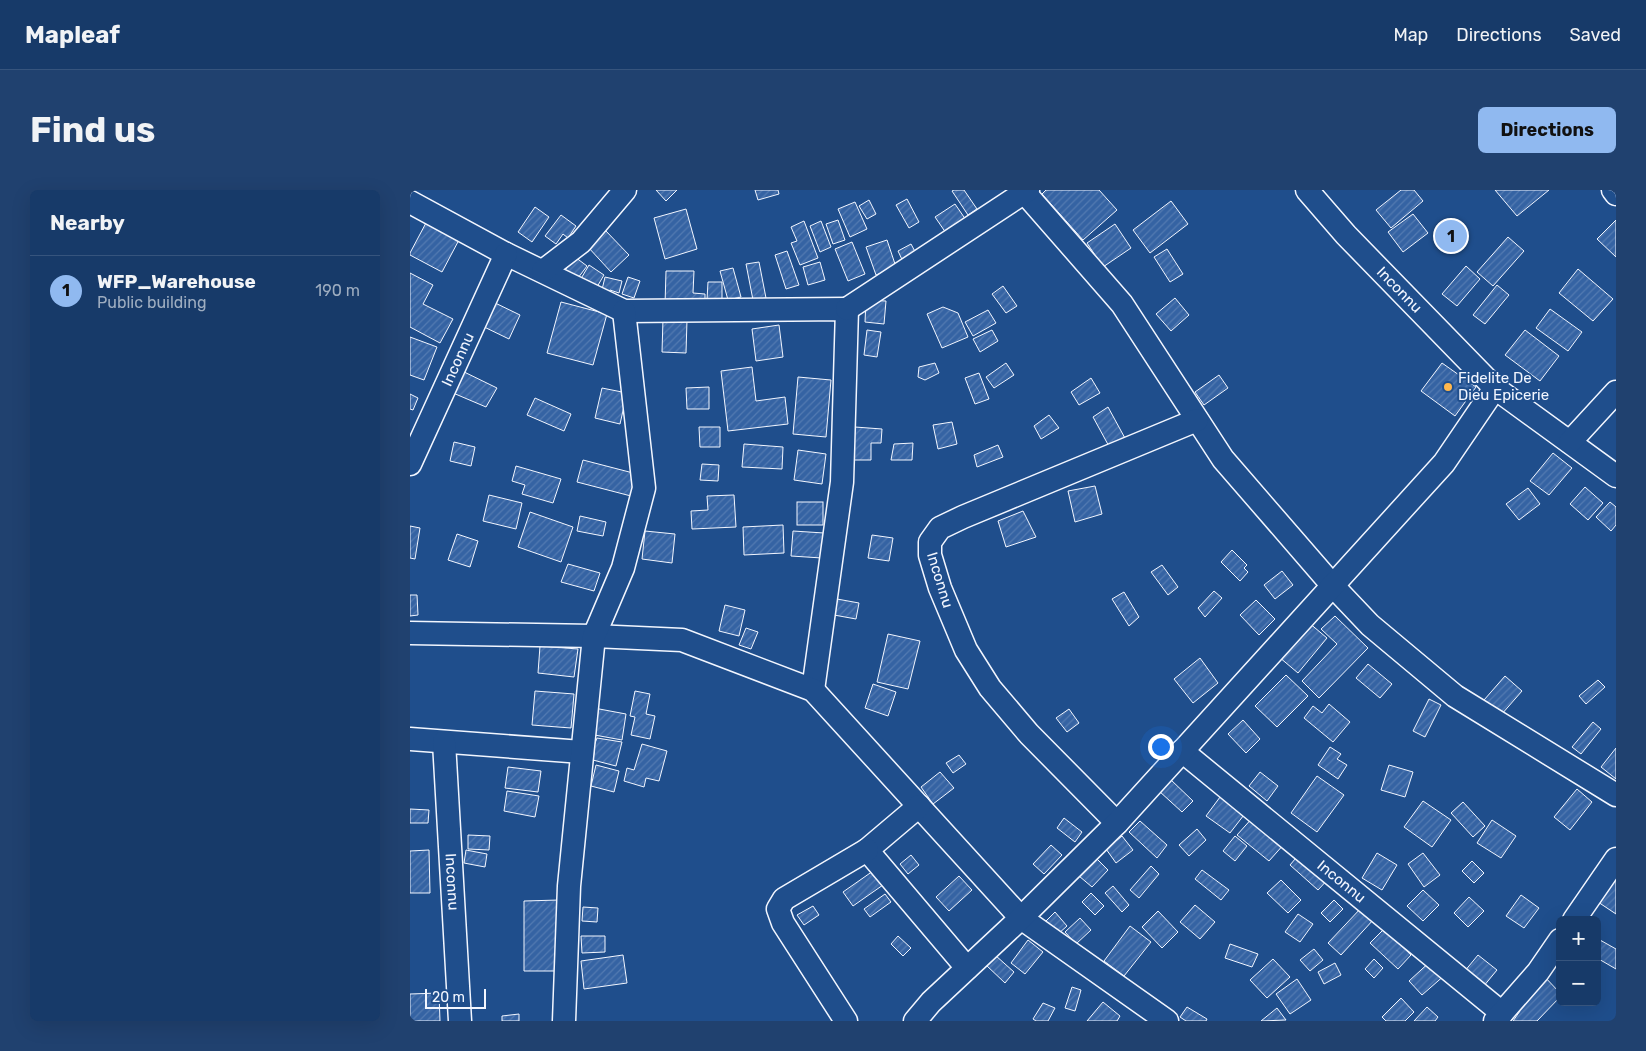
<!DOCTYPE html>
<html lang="en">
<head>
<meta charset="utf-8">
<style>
  :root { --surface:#173a69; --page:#20416f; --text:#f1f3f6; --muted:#9eadc0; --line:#36547d; --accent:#90b9f0 }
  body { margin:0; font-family:Rubik,sans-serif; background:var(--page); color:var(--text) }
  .controls { position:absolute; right:15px; bottom:15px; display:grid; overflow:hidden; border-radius:8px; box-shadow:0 5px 20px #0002 }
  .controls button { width:45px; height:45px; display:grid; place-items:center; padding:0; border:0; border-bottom:1px solid var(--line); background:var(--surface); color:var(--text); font:25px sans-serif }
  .scale { position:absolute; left:15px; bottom:12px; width:61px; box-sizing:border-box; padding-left:5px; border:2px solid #f2f6ff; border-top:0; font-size:14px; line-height:18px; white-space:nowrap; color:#f2f6ff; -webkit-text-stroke:4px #1f4e8c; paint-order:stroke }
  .you { position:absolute; left:750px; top:556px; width:18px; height:18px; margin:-12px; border:4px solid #fff; border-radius:50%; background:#1a73e8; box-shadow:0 0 0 8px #1a73e833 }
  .badge { display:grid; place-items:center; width:32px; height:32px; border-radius:50%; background:var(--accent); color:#111; font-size:16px; font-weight:700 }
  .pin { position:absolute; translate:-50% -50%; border:2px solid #fff; box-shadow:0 1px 5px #0006 }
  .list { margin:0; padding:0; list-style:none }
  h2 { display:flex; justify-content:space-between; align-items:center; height:65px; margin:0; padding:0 20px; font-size:21px }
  h2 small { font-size:16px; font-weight:400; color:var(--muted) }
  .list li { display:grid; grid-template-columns:32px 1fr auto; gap:15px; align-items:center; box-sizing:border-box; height:70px; padding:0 20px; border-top:1px solid var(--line) }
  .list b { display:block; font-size:19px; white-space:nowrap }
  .list p { margin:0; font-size:16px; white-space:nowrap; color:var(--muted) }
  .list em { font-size:16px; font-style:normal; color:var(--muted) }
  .map { position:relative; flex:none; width:1206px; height:831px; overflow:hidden; border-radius:8px }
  header { display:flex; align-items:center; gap:30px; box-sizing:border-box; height:70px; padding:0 25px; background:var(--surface); border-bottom:1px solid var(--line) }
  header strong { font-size:24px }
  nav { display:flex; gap:28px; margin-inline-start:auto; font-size:18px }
  .intro { display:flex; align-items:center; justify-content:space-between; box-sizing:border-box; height:120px; padding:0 30px }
  h1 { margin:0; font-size:35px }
  .button { padding:12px 22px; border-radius:8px; background:var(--accent); color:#111; font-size:18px; font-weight:700 }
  main { display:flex; gap:30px; padding:0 30px }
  aside { flex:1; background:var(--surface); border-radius:8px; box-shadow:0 5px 20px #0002 }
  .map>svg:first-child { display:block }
</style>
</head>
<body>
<header>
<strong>Mapleaf</strong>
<nav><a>Map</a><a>Directions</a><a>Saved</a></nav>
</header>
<div class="intro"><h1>Find us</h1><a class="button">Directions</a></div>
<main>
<aside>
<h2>Nearby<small></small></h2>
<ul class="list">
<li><span class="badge">1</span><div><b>WFP_Warehouse</b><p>Public building</p></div><em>190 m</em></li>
</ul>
</aside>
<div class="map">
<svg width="1206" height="831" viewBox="0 0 1206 831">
  <defs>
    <pattern id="building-hatch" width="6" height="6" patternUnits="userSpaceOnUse" patternTransform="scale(1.25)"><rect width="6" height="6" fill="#3563a3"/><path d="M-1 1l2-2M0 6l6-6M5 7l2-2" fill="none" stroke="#537ab1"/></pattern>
  </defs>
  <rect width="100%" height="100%" fill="#1f4e8c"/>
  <g fill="url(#building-hatch)" stroke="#f2f6ff">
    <polygon points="246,0 267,0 256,11"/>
    <polygon points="345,0 368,0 369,4 348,10"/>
    <polygon points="544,0 554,0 567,19 558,25 542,1"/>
    <polygon points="636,0 689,0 707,20 673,50 632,4"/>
    <polygon points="991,0 1004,0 1013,11 981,38 966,20"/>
    <polygon points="1085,0 1139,0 1107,26"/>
    <polygon points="497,9 509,32 499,38 486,15"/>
    <polygon points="459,10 466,24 457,29 449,16"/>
    <polygon points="761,11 778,34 740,63 723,40"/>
    <polygon points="445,12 457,39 440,47 428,19"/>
    <polygon points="545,14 556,30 536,43 525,27"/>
    <polygon points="125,17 139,27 122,52 108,42"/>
    <polygon points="276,19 287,59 255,69 244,28"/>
    <polygon points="1003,24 1018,43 993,62 978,42"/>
    <polygon points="151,25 166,36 158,48 153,44 146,54 135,46"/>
    <polygon points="428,30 435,50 423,54 416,34"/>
    <polygon points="1206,30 1206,67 1187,49"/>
    <polygon points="17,31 50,48 32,82 0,65 0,63"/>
    <polygon points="394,31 408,68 390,75 381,53 387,51 381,37"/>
    <polygon points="411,31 421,57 410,62 400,36"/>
    <polygon points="705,34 721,58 693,77 677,53"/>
    <polygon points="195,40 219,65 201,82 178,57"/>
    <polygon points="1098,47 1114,61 1083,96 1067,82"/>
    <polygon points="477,50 486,77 466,85 456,57"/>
    <polygon points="442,52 455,84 438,91 425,59"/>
    <polygon points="501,54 510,71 496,78 488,61"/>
    <polygon points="757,59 773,84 760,92 744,67"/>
    <polygon points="377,61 389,95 376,99 365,65"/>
    <polygon points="165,67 177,76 165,92 153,83"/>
    <polygon points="349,72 356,108 343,110 336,74"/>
    <polygon points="410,72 415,90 398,95 393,77"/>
    <polygon points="179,75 194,85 184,102 169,92"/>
    <polygon points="1056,76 1070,89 1047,116 1032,104"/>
    <polygon points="323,78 331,107 318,110 310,81"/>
    <polygon points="1168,79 1203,109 1183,131 1149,103"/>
    <polygon points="256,81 284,81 283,103 295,104 295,116 255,115"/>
    <polygon points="0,83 23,95 13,114 43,129 30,153 0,137"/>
    <polygon points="195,87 212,91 209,103 200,100 198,106 191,104"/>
    <polygon points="218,87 230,91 224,108 212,104"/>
    <polygon points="298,92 312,92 312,111 297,110"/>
    <polygon points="1087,95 1099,105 1075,134 1063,125"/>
    <polygon points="593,96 607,116 596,123 582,104"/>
    <polygon points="765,108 779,125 761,141 746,124"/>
    <polygon points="79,110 110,125 99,149 68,134"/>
    <polygon points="456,110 476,111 474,134 455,132"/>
    <polygon points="151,112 197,124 183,175 137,163"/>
    <polygon points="533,117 548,123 558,147 532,158 517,124"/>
    <polygon points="1140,119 1172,142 1158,161 1126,138"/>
    <polygon points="578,120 586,133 563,146 555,132"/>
    <polygon points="253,129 277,130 276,163 252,162"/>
    <polygon points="369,135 373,167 346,171 342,139"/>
    <polygon points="457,140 471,142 467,167 454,165"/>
    <polygon points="582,140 588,151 570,162 563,149"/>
    <polygon points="1115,140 1149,166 1130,191 1095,165"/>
    <polygon points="0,147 27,157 14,190 0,185"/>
    <polygon points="525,173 529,183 515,190 508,187 509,177"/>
    <polygon points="596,173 604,185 584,198 576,187"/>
    <polygon points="1032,173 1066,197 1045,226 1011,201"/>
    <polygon points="342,177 346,211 375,207 378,234 318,241 311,181"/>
    <polygon points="46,178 87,198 76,217 36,200"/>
    <polygon points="569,183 579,209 565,214 555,188"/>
    <polygon points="809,185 818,198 794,215 785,202"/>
    <polygon points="388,187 421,190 416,247 383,244"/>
    <polygon points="681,188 690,203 669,215 661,202"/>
    <polygon points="299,197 299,219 277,219 276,198"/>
    <polygon points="192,198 217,203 210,234 185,228"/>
    <polygon points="0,204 8,208 3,220 0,219"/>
    <polygon points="125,208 161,224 154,241 117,225"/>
    <polygon points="698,217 716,250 701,260 683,227"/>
    <polygon points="639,225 649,238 631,249 624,236"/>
    <polygon points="542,232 547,254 528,259 523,235"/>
    <polygon points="289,237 310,237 310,257 290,257"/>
    <polygon points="445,237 472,239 471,253 461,253 461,270 443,270"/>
    <polygon points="44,252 65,257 61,276 40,271"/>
    <polygon points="503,253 502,270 481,270 484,254"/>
    <polygon points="334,254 373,257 372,279 332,277"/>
    <polygon points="588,255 593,267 567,277 564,265"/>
    <polygon points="388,260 416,264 412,294 384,290"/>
    <polygon points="1143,263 1162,278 1139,305 1120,291"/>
    <polygon points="173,270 227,284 221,306 167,292"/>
    <polygon points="292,274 309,275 308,291 290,290"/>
    <polygon points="106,276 151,289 143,313 112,304 115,295 102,291"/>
    <polygon points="685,296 692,324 665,332 658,301"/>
    <polygon points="1175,297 1193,313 1178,330 1160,314"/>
    <polygon points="1118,298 1130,314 1109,330 1096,314"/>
    <polygon points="79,305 112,313 106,339 73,331"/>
    <polygon points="324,305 326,337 282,339 281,321 298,320 297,306"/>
    <rect x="387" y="312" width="26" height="23"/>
    <polygon points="1200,312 1206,317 1206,335 1201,341 1186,327"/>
    <polygon points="613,321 626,347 596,357 588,331"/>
    <polygon points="120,322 163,337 151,372 108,357"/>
    <polygon points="170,326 196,332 193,346 167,341"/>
    <polygon points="373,335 374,363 334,365 333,337"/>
    <polygon points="0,336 10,338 5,369 0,368"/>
    <polygon points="235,341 265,344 262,373 232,369"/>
    <polygon points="383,341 414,343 412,368 381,366"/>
    <polygon points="47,344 68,351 60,377 38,370"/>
    <polygon points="462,345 483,348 479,371 458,368"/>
    <polygon points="822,360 837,375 834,378 838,382 830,391 811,372"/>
    <polygon points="158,374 190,383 184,401 151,392"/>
    <polygon points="752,375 768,397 758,405 741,382"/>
    <polygon points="872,381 883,395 865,409 854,395"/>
    <polygon points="804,401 812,408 795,427 788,418"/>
    <polygon points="714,402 729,427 719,436 702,409"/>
    <polygon points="0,405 7,405 8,425 0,426"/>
    <polygon points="427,409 449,413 446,429 424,425"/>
    <polygon points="846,410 865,429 849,445 830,425"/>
    <polygon points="315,415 335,420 329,446 309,441"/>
    <polygon points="925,426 958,458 909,508 892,491 927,454 911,439"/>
    <polygon points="898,432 917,448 888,483 869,467"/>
    <polygon points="336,438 348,442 341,459 329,455"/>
    <polygon points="478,444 510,451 498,499 467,492"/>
    <polygon points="130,456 168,459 164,487 128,483"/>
    <polygon points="790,468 808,493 783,513 764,489"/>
    <polygon points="958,474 982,494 970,508 946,488"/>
    <polygon points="876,485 898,506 867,537 845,516"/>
    <polygon points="1095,486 1112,501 1091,525 1074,510"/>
    <polygon points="1188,490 1195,497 1176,514 1169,506"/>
    <polygon points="463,494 486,502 478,526 455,518"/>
    <polygon points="125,501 164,504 161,538 122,535"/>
    <polygon points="225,501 240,504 236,524 245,526 240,549 221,545 225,527 220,526"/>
    <polygon points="1019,509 1031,515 1015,547 1003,541"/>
    <polygon points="919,514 940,532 923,552 894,528 903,516 912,523"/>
    <polygon points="184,518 216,524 212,550 179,544"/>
    <polygon points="659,519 669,533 657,542 646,528"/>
    <polygon points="833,530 850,549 836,563 818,544"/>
    <polygon points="1183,532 1191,539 1171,564 1162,557"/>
    <polygon points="187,548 212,552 206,576 179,569"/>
    <polygon points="232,554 257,561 249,591 236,588 234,597 214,591 217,578 224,580"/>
    <polygon points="920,557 931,564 927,569 937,575 928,589 908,575"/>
    <polygon points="1206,558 1206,589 1191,577"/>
    <polygon points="549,565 556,574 543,583 536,573"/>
    <polygon points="186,575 209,581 204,602 181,596"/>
    <polygon points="979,575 1003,582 995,607 971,600"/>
    <polygon points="98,577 131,581 128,602 95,598"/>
    <polygon points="530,582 544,598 523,614 511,597"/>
    <polygon points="850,582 868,596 857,611 839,596"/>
    <polygon points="907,586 934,605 907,642 881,623"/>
    <polygon points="760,589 783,611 772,622 749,601"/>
    <polygon points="1167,599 1182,612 1160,640 1144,627"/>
    <polygon points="97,601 129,606 125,627 94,621"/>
    <polygon points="813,603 837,621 820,643 796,626"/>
    <polygon points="1013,611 1041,630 1022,657 994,637"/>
    <polygon points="1053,612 1075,636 1063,647 1041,623"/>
    <polygon points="0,619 19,620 18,633 0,633"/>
    <polygon points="844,626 875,653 859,671 827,645"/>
    <polygon points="654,628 672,642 665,652 647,638"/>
    <polygon points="1082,630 1106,646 1091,668 1067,653"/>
    <polygon points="730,631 757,655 747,668 719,642"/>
    <polygon points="787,639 796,650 779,666 769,655"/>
    <polygon points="58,645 80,646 79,660 58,659"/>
    <polygon points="712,646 723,660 706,673 696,659"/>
    <polygon points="825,646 837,656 825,671 813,661"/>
    <polygon points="641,655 652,665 634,684 623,674"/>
    <polygon points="19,660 20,703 0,703 0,661"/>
    <polygon points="56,660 77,664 75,677 54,673"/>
    <polygon points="891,662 920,687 908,700 880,675"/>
    <polygon points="967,663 987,675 972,700 952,688"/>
    <polygon points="1013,663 1030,685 1014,697 998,674"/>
    <polygon points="501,665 509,675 498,684 490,674"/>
    <polygon points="686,668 698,680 682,697 669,686"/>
    <polygon points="1062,671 1074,683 1064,693 1052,681"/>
    <polygon points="741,676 749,684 729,708 720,700"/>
    <polygon points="792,680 819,700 811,710 785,689"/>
    <polygon points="463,681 473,695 443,716 433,702"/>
    <polygon points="1206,683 1206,724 1185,710"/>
    <polygon points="549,686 562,700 539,721 526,707"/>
    <polygon points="871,690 891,710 878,723 857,703"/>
    <polygon points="703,696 719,715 712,722 695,703"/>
    <polygon points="1013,700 1029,715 1013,731 997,716"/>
    <polygon points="681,703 694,716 685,725 672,712"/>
    <polygon points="475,704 481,712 460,727 454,719"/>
    <polygon points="1111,705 1129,718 1114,738 1096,726"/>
    <polygon points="1059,707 1074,721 1058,737 1044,723"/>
    <polygon points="149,710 149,781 114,781 114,711"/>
    <polygon points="924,710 933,719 920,732 911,723"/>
    <polygon points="785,715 805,732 790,749 770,732"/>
    <polygon points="403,716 409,725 394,735 387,725"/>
    <polygon points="173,717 188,718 187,732 172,731"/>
    <polygon points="952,717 964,729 931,765 918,753"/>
    <polygon points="748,721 768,742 752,758 732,737"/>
    <polygon points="645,722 657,736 648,744 636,731"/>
    <polygon points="888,724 903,734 890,752 875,742"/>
    <polygon points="670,728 681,740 666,754 655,742"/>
    <polygon points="720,736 741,752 714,786 694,771"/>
    <polygon points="974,739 1001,765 988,779 960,753"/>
    <polygon points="171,746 195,746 195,762 172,763"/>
    <polygon points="488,746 501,758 493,766 481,754"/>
    <polygon points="618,750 633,762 615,784 601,773"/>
    <polygon points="1190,750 1206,759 1206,779 1187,768 1187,756"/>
    <polygon points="820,754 848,764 842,777 815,768"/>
    <polygon points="904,759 913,770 900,781 890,770"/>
    <polygon points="213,765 217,793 174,799 171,771"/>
    <polygon points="585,765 604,782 595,793 576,775"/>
    <polygon points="1068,765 1087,780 1073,797 1054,782"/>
    <polygon points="863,769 880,787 857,808 840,790"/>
    <polygon points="964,769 973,778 964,788 955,779"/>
    <polygon points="1023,769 1036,784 1012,805 999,791"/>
    <polygon points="925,773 931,785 914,794 908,782"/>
    <polygon points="1133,785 1150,803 1150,807 1127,831 1103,831 1110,821 1106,816"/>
    <polygon points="887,789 901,810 880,824 866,804"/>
    <polygon points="662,797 671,800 665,821 655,818"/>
    <polygon points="29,803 30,831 0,831 0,804"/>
    <polygon points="991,808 1004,822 995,831 976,831 972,827"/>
    <polygon points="693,812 710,826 707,831 677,831"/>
    <polygon points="633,813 645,818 638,831 626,831 623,829"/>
    <polygon points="777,817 797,829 796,831 776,831 770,827"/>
    <polygon points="1017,817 1028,827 1025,831 1004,831"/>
    <polygon points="867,818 876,830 851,831"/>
    <polygon points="109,824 109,831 92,831 92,826"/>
  </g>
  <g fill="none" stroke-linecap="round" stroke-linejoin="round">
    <g stroke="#f2f6ff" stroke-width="25">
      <g id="minor">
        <path id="s1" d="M 897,0 L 936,45 L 1085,198 L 1206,286"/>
        <polyline points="1203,0 1206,4"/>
        <polyline points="615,3 712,114 813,269 923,396 960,435 1045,506 1206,605"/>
        <polyline points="0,12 96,64 214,121 437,119 432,292 403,500"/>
        <polyline points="133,81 171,52 215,0"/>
        <polyline points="437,119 618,0"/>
        <polyline points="1160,252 1206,202"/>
        <path id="s2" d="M 0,274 L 96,64"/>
        <polyline points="0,443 184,446 272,450 403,500 611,728 757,831"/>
        <polyline points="0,549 172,562"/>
        <path id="s3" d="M 34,552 L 50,831"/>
        <path id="s4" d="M 772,561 L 1092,823"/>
        <polyline points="509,616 457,660 557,778"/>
        <polyline points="707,633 619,544 580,498 556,460 530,398 520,365 520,352 530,338 553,327 787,230"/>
        <polyline points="1164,730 1206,669"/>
        <polyline points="154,831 159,696 184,446 213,378 234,298 214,121"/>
        <polyline points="436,831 373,733 368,719 374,709 457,660"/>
        <polyline points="505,831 521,812 611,728 707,633 1034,273 1085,198"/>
        <polyline points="1085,831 1128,782 1150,750"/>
      </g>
    </g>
    <use href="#minor" stroke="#1f4e8c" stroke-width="22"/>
  </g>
  <circle fill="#ffb74d" stroke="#1f4e8c" stroke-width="2" cx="1038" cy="197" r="5"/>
  <g text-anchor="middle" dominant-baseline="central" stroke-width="4" stroke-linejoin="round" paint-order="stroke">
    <g font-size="15" fill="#f2f6ff" stroke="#1f4e8c">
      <text stroke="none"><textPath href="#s1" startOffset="136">Inconnu</textPath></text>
      <text stroke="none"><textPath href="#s2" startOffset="115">Inconnu</textPath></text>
      <text transform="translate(530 390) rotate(73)">Inconnu</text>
      <text stroke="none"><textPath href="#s3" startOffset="140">Inconnu</textPath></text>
      <text stroke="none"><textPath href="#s4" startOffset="206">Inconnu</textPath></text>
    </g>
    <g font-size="15" fill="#f2f6ff" stroke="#1f4e8c" text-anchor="start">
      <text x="1048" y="188">Fidelite De<tspan x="1048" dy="17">Dieu Epicerie</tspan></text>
    </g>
  </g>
</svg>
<div class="controls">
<button>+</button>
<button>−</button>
</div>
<div class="scale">20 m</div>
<div class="you"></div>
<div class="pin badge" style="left:1041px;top:46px">1</div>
</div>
</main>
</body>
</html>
